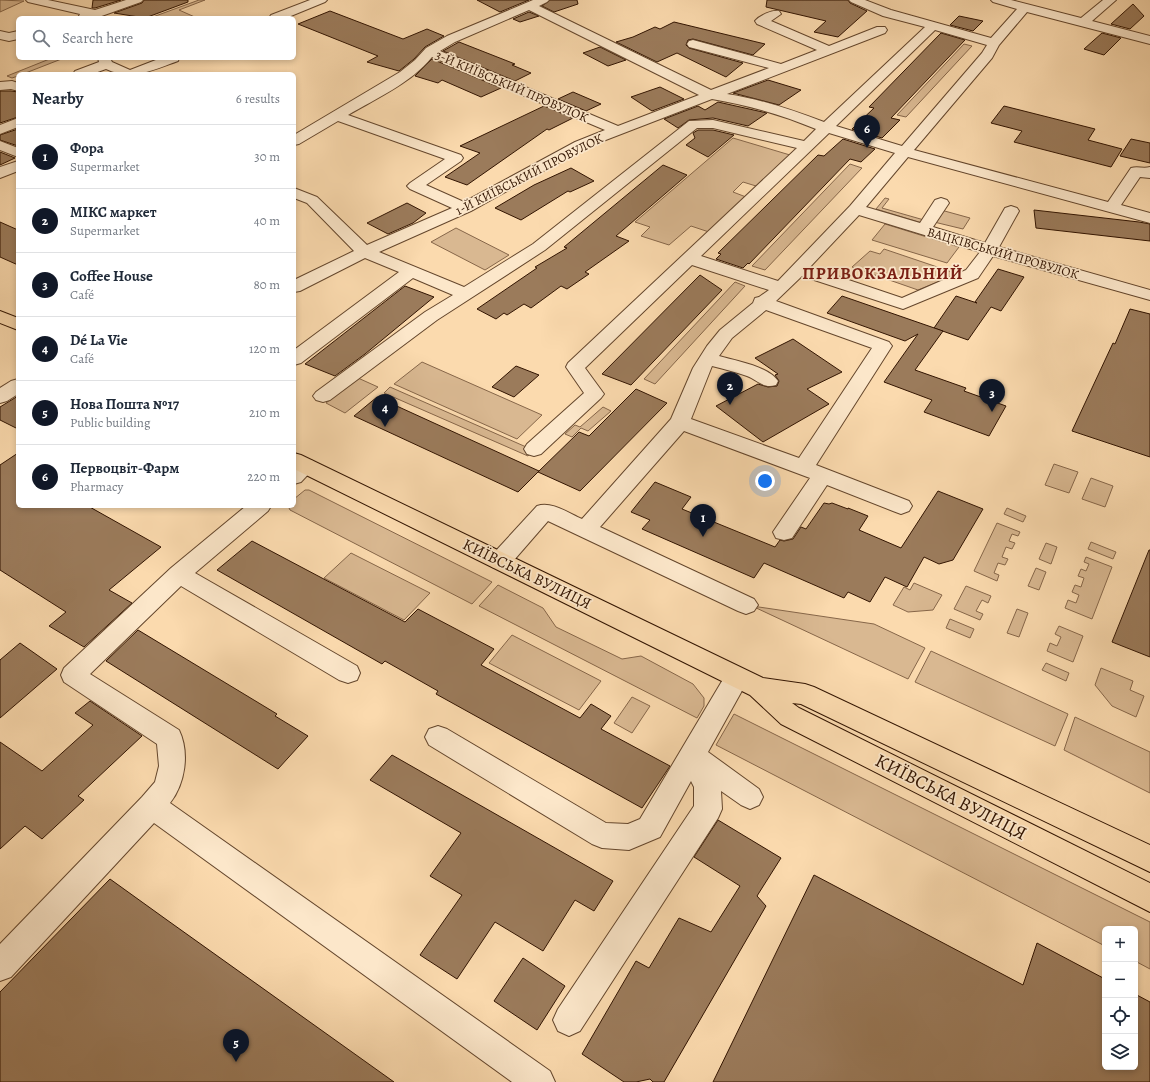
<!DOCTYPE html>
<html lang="en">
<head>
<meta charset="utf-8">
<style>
  :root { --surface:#fff; --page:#f2f2f3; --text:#1f2937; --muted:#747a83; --line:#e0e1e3; --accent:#111827 }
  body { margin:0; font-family:Alegreya,serif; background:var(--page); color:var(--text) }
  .controls { position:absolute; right:12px; bottom:12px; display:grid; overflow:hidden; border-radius:6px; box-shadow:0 2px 6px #0003 }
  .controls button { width:36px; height:36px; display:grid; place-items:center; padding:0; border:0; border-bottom:1px solid var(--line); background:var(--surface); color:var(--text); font:20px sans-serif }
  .you { position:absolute; left:765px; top:481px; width:14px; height:14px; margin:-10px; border:3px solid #fff; border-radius:50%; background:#1a73e8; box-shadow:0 0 0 6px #1a73e833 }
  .badge { display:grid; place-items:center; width:26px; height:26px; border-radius:50%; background:var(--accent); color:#fff; font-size:13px; font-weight:700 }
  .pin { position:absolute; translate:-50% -33px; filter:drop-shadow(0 1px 2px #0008) }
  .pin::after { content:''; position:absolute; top:21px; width:14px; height:12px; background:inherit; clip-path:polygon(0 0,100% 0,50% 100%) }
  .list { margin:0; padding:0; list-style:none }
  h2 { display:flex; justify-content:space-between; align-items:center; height:52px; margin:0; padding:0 16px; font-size:17px }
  h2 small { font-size:13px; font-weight:400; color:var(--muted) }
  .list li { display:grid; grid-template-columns:26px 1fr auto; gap:12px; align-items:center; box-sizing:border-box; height:64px; padding:0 16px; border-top:1px solid var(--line) }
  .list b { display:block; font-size:15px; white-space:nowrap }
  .list p { margin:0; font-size:13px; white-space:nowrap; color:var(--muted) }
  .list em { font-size:13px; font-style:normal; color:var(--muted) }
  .icon { flex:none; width:22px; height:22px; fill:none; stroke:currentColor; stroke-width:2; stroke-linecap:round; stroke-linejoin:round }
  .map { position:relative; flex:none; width:1150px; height:1082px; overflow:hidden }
  .search { position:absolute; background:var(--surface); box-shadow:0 2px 6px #0003; left:16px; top:16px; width:280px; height:44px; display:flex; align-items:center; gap:10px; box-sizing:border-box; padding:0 14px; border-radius:6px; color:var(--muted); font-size:15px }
  .panel { position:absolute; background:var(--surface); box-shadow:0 2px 6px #0003; left:16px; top:72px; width:280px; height:436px; border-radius:6px }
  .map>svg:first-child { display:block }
</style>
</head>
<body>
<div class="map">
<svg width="1150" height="1082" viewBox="0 0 1150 1082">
  <rect width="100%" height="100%" fill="#fbdaae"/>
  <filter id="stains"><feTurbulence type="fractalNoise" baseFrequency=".005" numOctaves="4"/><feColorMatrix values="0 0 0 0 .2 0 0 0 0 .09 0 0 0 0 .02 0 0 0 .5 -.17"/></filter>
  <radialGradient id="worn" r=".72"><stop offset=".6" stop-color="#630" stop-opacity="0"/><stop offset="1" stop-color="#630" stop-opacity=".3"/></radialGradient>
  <g fill="#d9b891" stroke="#866649">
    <polygon points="0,0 24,1 0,12"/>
    <polygon points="199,0 205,0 179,10 197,18 150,18"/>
    <polygon points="964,44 972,46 906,117 897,115"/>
    <polygon points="52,58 64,58 23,74 18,74 18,76 12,78 7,76"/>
    <polygon points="733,138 790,155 756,186 743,182 733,192 746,197 709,232 691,226 669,245 641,236 650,227 635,222"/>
    <polygon points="850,164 862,168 765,270 752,266"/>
    <polygon points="885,198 889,199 882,208 924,220 922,223 876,209"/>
    <polygon points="941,210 970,218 963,229 934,222"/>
    <polygon points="885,224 959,247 947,263 872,240"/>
    <polygon points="456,228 509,255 485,270 431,242"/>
    <polygon points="884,249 958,274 918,290 852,267 870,251 880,254"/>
    <polygon points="735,282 745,286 655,384 644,379"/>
    <polygon points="422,362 542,415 517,439 394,384"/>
    <polygon points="358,378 378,387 345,413 326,403"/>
    <polygon points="390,387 533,450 528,456 384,393"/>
    <polygon points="603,407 611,411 588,431 581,428 572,437 565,434 575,425 580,427"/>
    <polygon points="1054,464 1078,472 1069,493 1045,485"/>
    <polygon points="1091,478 1113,486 1105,507 1082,499"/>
    <polygon points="305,490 309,490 492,582 472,604 290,510 288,506 294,506 294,499"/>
    <polygon points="1007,508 1026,516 1023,522 1004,514"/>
    <polygon points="997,523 1020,532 1018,536 1012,534 1009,541 1015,543 1012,549 1006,547 1002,557 1008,559 1005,565 998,563 994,573 999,575 997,581 974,571"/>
    <polygon points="1091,542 1116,552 1113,559 1088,549"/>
    <polygon points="1046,543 1057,547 1051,564 1039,559"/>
    <polygon points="351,553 430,593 404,620 324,578"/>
    <polygon points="1086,557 1112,567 1092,619 1065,608 1068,600 1076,603 1079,595 1072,592 1075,585 1081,587 1084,578 1078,576 1081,569 1086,571 1089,564 1084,562"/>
    <polygon points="1036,568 1046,572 1039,590 1028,586"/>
    <polygon points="914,583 942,595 933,610 908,612 893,605 904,587 910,590"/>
    <polygon points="498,585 543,608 556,627 622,659 641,656 693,684 704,698 704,706 697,718 479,606"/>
    <polygon points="966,586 991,596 988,603 982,600 976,611 983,614 980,620 954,609"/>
    <polygon points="752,606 874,624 925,648 908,679"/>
    <polygon points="1017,609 1028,613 1019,637 1007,633"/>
    <polygon points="950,619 974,629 970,638 946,628"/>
    <polygon points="1059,626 1083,636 1073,662 1047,651 1050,643 1057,646 1061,637 1055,634"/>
    <polygon points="512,635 601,681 579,710 489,663"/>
    <polygon points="931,651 1068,714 1055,746 915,682"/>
    <polygon points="1046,663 1069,673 1066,681 1042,670"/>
    <polygon points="1101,668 1133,681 1130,690 1144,696 1136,717 1112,706 1095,685"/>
    <polygon points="632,697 650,706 632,733 614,723"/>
    <polygon points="734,714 1150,922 1150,969 1135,961 1135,929 1105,929 1105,946 716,745"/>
    <polygon points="1075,717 1150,752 1150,793 1064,750"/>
  </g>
  <g fill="#9b7b5b" stroke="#321401">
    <polygon points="93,0 121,0 95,8 92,8"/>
    <polygon points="144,0 188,0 188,2 145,18 114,13 142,3"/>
    <polygon points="477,0 529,0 500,12"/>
    <polygon points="550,0 577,0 578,4 554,12 542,6"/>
    <polygon points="767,0 848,0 850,3 867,11 838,37 814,32 826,21 766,7"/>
    <polygon points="1133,4 1144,16 1130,29 1111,24"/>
    <polygon points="330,11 403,39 427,29 444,36 425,47 414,59 399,71 367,62 378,56 298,24"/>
    <polygon points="529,12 539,16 520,22 513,19"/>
    <polygon points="959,16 983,21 973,31 950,25"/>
    <polygon points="674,22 765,44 753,55 693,39 688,40 686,45 689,48 743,63 726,77 677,53 657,62 616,42 633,37 655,27 660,29"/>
    <polygon points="941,33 965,40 891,118 900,120 882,138 852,129 874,108 869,107"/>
    <polygon points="1102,33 1121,38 1104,55 1084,49"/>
    <polygon points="459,42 515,64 512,65 531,73 515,81 443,51"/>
    <polygon points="600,47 626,60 608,66 583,53"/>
    <polygon points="432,59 501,88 481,97 442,80 438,83 415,76"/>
    <polygon points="768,80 801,90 779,105 733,93"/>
    <polygon points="660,87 684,99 652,111 631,97"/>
    <polygon points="0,91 11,91 18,92 18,117 0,123"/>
    <polygon points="573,92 601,104 586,111 558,99"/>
    <polygon points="718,102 767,113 748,126 713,118 689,120 678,128 664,119 698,106 705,110"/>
    <polygon points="544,106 573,118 549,130 547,129 467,185 445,177 480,153 460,146"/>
    <polygon points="1004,106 1095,129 1088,140 1122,149 1111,167 1014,142 1022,131 991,123"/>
    <polygon points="18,129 18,146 0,140 0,135"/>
    <polygon points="698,130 713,130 734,135 708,157 686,145 695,138 693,133"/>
    <polygon points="843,139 875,149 861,162 850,159 749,264 748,263 743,268 716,259 721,254 718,253 818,155 824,156"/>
    <polygon points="1131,139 1150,143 1150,163 1120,156"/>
    <polygon points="0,152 15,158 0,165"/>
    <polygon points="663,165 687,175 616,236 629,241 585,272 589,274 567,289 561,286 531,308 524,304 507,315 504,313 496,319 477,309 537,268 535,267 567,248 564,247"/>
    <polygon points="571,168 594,181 570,192 568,191 521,220 495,208 534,185"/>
    <polygon points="407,203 426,213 413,223 388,234 367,223"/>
    <polygon points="1034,210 1139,222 1150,224 1150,241 1036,228"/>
    <polygon points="0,222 18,230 18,265 0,257"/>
    <polygon points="998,269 1024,277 1001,311 991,307 968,340 934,328 956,296 977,303 975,302"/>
    <polygon points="700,275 722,290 631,385 602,374"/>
    <polygon points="405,286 434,297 365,354 335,376 305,364"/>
    <polygon points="842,296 943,331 915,370 966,388 964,391 1006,406 989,436 924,412 932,400 884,382 918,334 905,341 827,313"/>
    <polygon points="1130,309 1150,314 1150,457 1072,431 1113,343 1115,344"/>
    <polygon points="793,339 842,372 807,389 829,404 763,442 716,406 758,384 768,387 777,386 779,381 775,375 778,374 755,358"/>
    <polygon points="516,366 539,375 514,397 492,387"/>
    <polygon points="636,389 667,403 580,491 538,472 579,432 589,436"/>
    <polygon points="18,396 18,429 0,420 0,407"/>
    <polygon points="377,397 539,471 518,492 354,416"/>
    <polygon points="18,453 18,506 88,506 161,547 109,590 132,603 84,647 49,626 66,612 0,570 0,465"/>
    <polygon points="655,482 691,497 682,509 775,547 780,540 784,541 793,539 801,527 806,529 824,503 829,504 832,503 848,509 848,508 868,516 859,530 901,548 938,491 983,509 953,560 939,564 924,557 907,587 885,577 870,602 848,592 844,598 764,563 754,578 642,529 650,520 631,512"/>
    <polygon points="252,541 405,622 418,609 494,649 481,665 580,718 591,704 611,716 601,729 670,766 642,808 436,694 438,691 385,661 382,664 217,570"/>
    <polygon points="1149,550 1150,550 1150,657 1112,642"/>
    <polygon points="138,630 277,714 275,716 308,736 278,769 106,661"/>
    <polygon points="20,643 57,669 0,718 0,660"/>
    <polygon points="90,701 142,736 78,796 84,800 42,839 25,826 0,849 0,742 42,771 93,725 75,713"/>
    <polygon points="392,755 613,881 594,911 575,900 543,951 495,922 457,979 420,955 462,895 430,876 461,833 370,780"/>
    <polygon points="718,820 781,858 757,896 766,906 664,1082 653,1082 650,1079 636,1082 624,1082 582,1054 636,961 649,968 679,918 711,932 740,886 694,857"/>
    <polygon points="814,875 1023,985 1037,943 1105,979 1105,1067 1135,1067 1135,994 1150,1002 1150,1082 713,1082"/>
    <polygon points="110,879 167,920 394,1082 0,1082 0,992"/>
    <polygon points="523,958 565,986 537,1030 494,1001"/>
  </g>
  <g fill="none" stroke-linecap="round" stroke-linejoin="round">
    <g stroke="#64462c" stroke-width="2">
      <g id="minor">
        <polygon points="26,0 48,0 95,10 126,0 143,0 141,2 96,18 78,18 80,14 28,2"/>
        <polygon points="310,0 327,0 325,2 286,18 269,18 271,15"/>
        <path d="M 533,0 L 549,0 L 547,2 L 539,6 L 711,90 L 769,68 L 689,47 L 687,44 L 689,41 L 693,40 L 781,64 L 817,50 L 757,24 L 755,21 C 760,15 772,10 779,11 L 781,14 L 771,21 L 829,46 L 877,27 L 885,27 L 887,30 L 885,33 L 727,94 C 760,99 793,110 824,122 L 925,27 L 883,16 L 851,2 L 849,0 L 865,0 L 891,10 L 991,38 L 1017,9 L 993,2 L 991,0 L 1011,0 L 1081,18 L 1103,0 L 1116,0 L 1092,21 L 1150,36 L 1150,44 L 1027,12 L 999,45 L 992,58 L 914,150 L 1108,202 L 1131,168 C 1138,166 1143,169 1150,167 L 1150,178 L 1140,177 L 1121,205 L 1150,213 L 1150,223 L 908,157 L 866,207 L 920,223 L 935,200 L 941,198 L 947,200 L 949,203 L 933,227 L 985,243 L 1005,208 L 1011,206 L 1017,208 L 1019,211 L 999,247 L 1150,290 L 1150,300 L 993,256 L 978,278 L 903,309 L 802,276 L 776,301 L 889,342 L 892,346 L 816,465 L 909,501 L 912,506 L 909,511 L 901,514 L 893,511 L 827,485 L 792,538 L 784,540 L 776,538 L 773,532 L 810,478 L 684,431 L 600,527 L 754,599 L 758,605 L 754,611 L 746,614 L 738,611 L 548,521 L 508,567 L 500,569 L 492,567 L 489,561 L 492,555 L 537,506 C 552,501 568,513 582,519 L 671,419 L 693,368 L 707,346 L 720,330 L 753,303 L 755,298 L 759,297 L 769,290 L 692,265 L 585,368 L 604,394 L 601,398 L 541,454 L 534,456 L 527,454 L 524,449 L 527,444 L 584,393 L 566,367 L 568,363 L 797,148 L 713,128 L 697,128 L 545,250 L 437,320 L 330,400 L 323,402 L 316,400 L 313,396 L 316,392 L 425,312 L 453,295 L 413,278 L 301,363 L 294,365 L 294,350 L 399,272 L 365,258 L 300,291 L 294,292 L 294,280 L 354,251 L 307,203 L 294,198 L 294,188 L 317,197 L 367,245 L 452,208 L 410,189 L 407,186 L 410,183 L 445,159 L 338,121 L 299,144 L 294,145 L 294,135 L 400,72 L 415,60 L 426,48 L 447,36 ZM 529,10 L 699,95 L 618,126 L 440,51 L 455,42 ZM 935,30 L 987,45 L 982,53 L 902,146 L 836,126 ZM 432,57 L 605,130 L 575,142 L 464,202 L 426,185 L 461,161 L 463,158 L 461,155 L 348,115 C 377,98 411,83 432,57 ZM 712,99 C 748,105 782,115 816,129 L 804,141 L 713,120 L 689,121 L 533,244 L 464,287 L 379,252 L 471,211 L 585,148 ZM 829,133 L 895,153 L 850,206 L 778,281 L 701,256 ZM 859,215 L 980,252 L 966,270 L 902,298 L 810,267 ZM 766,310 L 872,348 L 799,458 L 691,419 L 712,366 C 724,369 736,372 747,376 C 758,380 763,389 776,385 L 778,381 C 768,366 736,361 719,356 L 732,338 Z"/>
        <polygon points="0,31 9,33 18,31 18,39 9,41 0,39"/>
        <path d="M 98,58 L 110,58 L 112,62 L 130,70 L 161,58 L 179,58 L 178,61 C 153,70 132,81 106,69 L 92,74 L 73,74 L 75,71 L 99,62 Z"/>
        <polygon points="12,81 18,83 18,91 11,89 0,90 0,82"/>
        <polygon points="18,118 18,127 0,134 0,125"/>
        <polygon points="0,141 18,148 18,157 0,150"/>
        <polygon points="18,161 18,171 0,178 0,167"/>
        <polygon points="18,379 18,394 7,401 0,403 0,388 11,381"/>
        <polygon points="306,459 313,461 316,466 301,482 294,484 294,465 299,461"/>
        <path d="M 246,506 L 271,506 L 268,511 L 195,573 L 357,666 L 360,673 L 357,680 L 348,683 L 339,680 L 181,586 L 90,674 L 179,730 C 190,753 185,784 170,803 L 550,1071 L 555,1082 L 512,1082 L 154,823 L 11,977 L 0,981 L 0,944 L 142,797 L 155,782 L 159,766 L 157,744 L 64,682 L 61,675 L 64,668 L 171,568 Z"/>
        <polygon points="737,668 746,671 749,678 708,752 759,789 763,797 759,805 750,809 741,805 721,791 722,809 718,818 580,1031 569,1036 558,1031 553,1020 558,1009 694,806 694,787 691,781 660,837 629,850 602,848 592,844 429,745 425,737 429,729 438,726 447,729 606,823 628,824 640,819 728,671"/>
      </g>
    </g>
    <g stroke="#321401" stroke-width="2">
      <g id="major">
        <polygon points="0,311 18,318 18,330 0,323"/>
        <polygon points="294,453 301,455 763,678 805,684 814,687 1150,845 1150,872 801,704 792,703 799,708 1150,883 1150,912 781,724 750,695 294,469"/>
      </g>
    </g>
    <use href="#minor" fill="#fce7ca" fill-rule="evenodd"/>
    <use href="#major" fill="#fbdaae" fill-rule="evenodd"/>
  </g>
  <g text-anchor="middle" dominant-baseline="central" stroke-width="3.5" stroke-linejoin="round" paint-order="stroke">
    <g font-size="13" fill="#321401" stroke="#fce7ca">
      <text transform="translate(512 86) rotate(23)">3-Й КИЇВСЬКИЙ ПРОВУЛОК</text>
      <text transform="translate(529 174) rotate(-27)">1-Й КИЇВСЬКИЙ ПРОВУЛОК</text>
      <text transform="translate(1003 253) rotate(16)">ВАЦКІВСЬКИЙ ПРОВУЛОК</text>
    </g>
    <g font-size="16" fill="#321401" stroke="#fce7ca">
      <text transform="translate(527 574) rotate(26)">КИЇВСЬКА ВУЛИЦЯ</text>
    </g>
    <g font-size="17" font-weight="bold" letter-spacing="1" fill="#7a1f14" stroke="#fce7ca">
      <text x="883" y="273">ПРИВОКЗАЛЬНИЙ</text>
    </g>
    <g font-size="19" fill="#321401" stroke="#fce7ca">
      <text transform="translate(951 797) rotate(27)">КИЇВСЬКА ВУЛИЦЯ</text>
    </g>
  </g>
  <rect width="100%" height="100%" filter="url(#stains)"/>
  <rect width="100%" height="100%" fill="url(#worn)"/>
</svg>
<div class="controls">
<button>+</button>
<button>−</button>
<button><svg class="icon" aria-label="locate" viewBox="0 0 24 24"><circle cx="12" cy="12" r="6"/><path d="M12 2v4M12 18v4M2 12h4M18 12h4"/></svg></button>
<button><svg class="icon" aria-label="layers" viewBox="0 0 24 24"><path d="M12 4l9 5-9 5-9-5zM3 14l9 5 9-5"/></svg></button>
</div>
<div class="you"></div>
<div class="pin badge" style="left:703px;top:537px">1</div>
<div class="pin badge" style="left:730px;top:405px">2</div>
<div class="pin badge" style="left:992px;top:412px">3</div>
<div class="pin badge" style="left:385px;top:427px">4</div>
<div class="pin badge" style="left:236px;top:1062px">5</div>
<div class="pin badge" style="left:867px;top:148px">6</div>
<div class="search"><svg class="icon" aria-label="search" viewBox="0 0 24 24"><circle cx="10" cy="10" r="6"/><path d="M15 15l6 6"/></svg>Search here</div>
<section class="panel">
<h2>Nearby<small>6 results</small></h2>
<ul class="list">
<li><span class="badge">1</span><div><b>Фора</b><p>Supermarket</p></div><em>30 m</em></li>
<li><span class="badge">2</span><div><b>МІКС маркет</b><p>Supermarket</p></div><em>40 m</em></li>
<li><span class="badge">3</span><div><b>Coffee House</b><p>Café</p></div><em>80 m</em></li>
<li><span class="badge">4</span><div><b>Dé La Vie</b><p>Café</p></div><em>120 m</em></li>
<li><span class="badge">5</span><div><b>Нова Пошта №17</b><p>Public building</p></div><em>210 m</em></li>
<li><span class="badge">6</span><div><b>Первоцвіт-Фарм</b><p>Pharmacy</p></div><em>220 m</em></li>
</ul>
</section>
</div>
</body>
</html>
